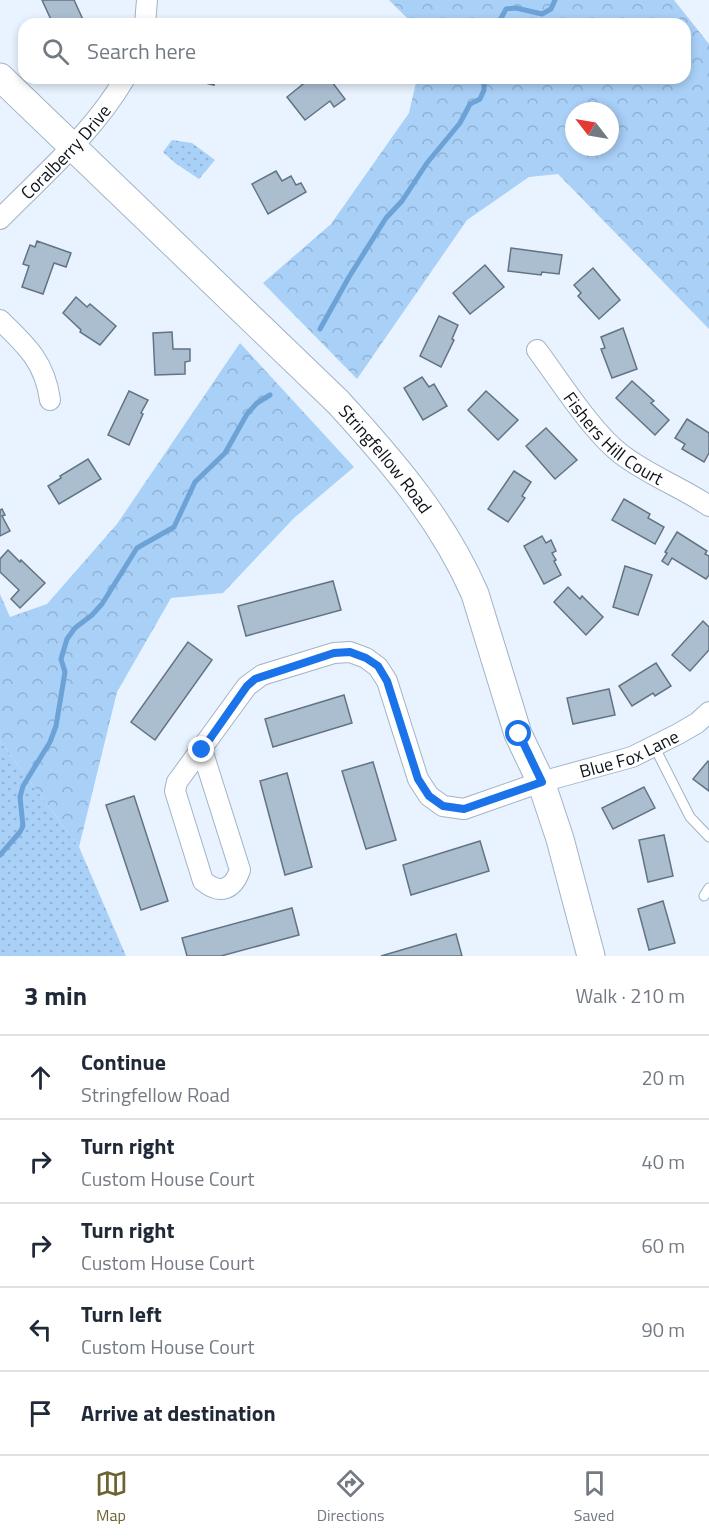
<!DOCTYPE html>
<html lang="en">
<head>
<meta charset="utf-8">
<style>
  :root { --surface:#fff; --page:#f2f2f3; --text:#1f2937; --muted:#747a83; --line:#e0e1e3; --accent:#6d6330 }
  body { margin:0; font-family:"Titillium Web",sans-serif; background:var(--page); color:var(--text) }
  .compass { position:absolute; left:565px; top:102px; width:54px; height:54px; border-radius:50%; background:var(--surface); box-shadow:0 3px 9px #0003; rotate:301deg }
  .stop { position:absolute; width:18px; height:18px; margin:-14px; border:4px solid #1a73e8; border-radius:50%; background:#fff }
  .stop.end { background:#1a73e8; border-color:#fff; box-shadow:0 2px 6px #0008 }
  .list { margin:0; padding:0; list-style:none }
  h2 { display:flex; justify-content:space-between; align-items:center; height:78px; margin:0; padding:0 24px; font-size:26px }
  h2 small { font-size:20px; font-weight:400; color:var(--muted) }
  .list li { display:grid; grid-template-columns:39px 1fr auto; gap:18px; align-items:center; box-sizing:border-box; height:84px; padding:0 24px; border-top:2px solid var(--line) }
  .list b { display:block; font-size:22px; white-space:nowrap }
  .list p { margin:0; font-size:20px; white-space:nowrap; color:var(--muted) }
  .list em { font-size:20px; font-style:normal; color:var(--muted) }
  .icon { flex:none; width:33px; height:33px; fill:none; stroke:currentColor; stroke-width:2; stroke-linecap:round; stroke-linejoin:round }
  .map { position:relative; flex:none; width:709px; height:956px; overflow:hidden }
  .search { position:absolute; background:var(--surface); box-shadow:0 3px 9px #0003; left:18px; right:18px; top:18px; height:66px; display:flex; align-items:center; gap:15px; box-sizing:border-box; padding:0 21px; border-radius:18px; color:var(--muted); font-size:22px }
  .sheet { height:498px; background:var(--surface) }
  nav { display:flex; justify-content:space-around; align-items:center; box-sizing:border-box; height:84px; border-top:2px solid var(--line); background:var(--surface); font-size:16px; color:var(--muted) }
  nav a { display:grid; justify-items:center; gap:3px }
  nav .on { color:var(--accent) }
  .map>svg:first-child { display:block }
</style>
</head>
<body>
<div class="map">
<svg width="709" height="956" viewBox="0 0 709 956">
  <defs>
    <pattern id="grass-dots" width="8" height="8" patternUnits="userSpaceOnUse" patternTransform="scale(1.5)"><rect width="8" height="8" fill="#a9d0f7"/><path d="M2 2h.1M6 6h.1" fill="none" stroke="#90b2d3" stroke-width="1.8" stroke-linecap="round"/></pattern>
    <pattern id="forest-crowns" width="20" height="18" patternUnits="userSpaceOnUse" patternTransform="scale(1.5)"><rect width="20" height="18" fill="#a9d0f7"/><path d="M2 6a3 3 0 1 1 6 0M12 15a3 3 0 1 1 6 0" fill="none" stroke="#90b2d3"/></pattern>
  </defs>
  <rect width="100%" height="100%" fill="#e8f3ff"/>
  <g fill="url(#grass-dots)">
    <polygon points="172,140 192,143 215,160 199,179 175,163 163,152"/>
    <polygon points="0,741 79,847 126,956 0,956"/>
  </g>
  <g fill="url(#forest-crowns)" fill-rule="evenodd">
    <path d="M 389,0 L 674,0 L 709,44 L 709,329 L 558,174 L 529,177 L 467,220 L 357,379 L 263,283 L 331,224 L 409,113 L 417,78 L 685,78 L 685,24 L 413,24 ZM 574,111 L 610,111 L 610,147 L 574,147 Z"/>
    <polygon points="240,343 354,467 294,518 223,593 171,598 117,692 79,847 0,741 0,594 10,617 47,604 117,524"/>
  </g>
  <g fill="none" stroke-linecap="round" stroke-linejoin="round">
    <g stroke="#6ca2d6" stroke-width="5">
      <polyline points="498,24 506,9 516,8 542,14 551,9 555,0"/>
      <polyline points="320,329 349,277 386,218 402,201 427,163 460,123 470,104 480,99 484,90 484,78"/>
      <polyline points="0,855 20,832 23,826 20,797 23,786 50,742 56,726 65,672 61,659 67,639 75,628 92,615 102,604 137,548 174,527 195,482 225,453 247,414 257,403 270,395"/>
    </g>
  </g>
  <g fill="#abbed0" stroke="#627384" stroke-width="1.5">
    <polygon points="42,0 74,0 85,24 53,24"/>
    <polygon points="202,78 216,78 214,85 205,83 206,79"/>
    <polygon points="307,78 329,78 345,99 334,107 330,101 305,120 287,97 308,80"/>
    <polygon points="276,171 282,181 291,176 296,185 301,183 306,192 268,214 252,184"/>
    <polygon points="37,241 71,253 66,267 54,263 43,294 22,287 29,266 23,264 30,245 35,247"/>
    <polygon points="511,248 562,255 559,274 542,272 541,275 508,271"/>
    <polygon points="485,265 504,287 470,314 453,293"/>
    <polygon points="593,268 620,300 599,319 578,296 581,293 574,285"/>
    <polygon points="76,297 87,307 90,304 116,326 100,345 80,332 81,330 63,313"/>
    <polygon points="439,316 458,325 452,339 454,340 441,367 420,356"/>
    <polygon points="623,328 637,369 612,378 601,349 605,348 601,337"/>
    <polygon points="172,332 173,349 190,349 190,361 185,362 185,374 155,375 153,333"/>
    <polygon points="422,377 429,387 434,384 447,406 423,420 404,388"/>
    <polygon points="632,381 654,401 651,403 669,420 655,435 616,398"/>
    <polygon points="129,391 148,400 141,413 143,414 129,445 108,435"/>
    <polygon points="486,391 518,420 498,440 468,410"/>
    <polygon points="687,419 709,433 709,453 704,462 682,449 685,444 675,438"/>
    <polygon points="546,428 577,460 555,479 526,446"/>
    <polygon points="88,459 101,479 59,504 48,486 61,478 60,476"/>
    <polygon points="514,471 531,482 522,496 525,498 508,522 488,509"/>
    <polygon points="624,499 650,514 648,518 664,527 655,544 612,520"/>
    <polygon points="2,509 5,515 2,516 10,531 0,536 0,510"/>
    <polygon points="677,532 707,551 705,554 709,556 709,575 706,579 672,558 668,565 662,561 667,553 665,552"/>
    <polygon points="542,536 546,543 551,540 556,551 552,553 556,560 554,561 561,575 544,584 524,546"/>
    <polygon points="8,550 20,562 21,560 45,583 20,608 11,599 19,590 0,572 0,559"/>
    <polygon points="625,566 652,575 638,615 613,607"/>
    <polygon points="333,581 341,610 246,636 238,606"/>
    <polygon points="568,587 580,599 582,596 603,617 586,635 554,602"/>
    <polygon points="703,621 709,627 709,650 690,671 672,655"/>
    <polygon points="188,642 212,660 155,740 131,722"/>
    <polygon points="656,663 671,686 655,696 653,693 632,706 619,686"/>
    <polygon points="609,689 615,715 573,724 567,698"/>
    <polygon points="344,695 352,723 273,747 265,719"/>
    <polygon points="708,761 709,762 709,791 693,779"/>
    <polygon points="373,762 396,840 366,849 342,771"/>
    <polygon points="287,773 312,867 285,875 260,781"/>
    <polygon points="644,787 655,808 613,829 602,808"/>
    <polygon points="134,796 168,901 141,910 106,805"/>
    <polygon points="664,835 673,876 648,882 639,840"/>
    <polygon points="480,841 489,871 411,895 403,865"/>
    <polygon points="663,901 675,943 649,950 638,909"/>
    <polygon points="292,908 299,935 221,956 187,956 182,938"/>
    <polygon points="456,934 462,956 381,956"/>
  </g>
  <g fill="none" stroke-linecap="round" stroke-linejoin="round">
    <g stroke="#a1b3c6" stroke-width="11">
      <g id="service">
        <polyline points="654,746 690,817 709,837"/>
        <polyline points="704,896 709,888"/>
      </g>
    </g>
    <g stroke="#a1b3c6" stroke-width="22">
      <g id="minor">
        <polyline points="145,24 147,0"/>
        <path id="s1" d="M 0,219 C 44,174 93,133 125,78"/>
        <path d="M 0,320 C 26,345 45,362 50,400"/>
        <path id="s2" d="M 537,350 C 560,381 592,432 621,454 C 648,475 681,487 709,506"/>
        <path id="s3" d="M 202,750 L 240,870 C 233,890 220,895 203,881 L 175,791 L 177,782 L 247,686 L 262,675 L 334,653 L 350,652 L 366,658 L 378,667 L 387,681 L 418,779 L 429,796 L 443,806 L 464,809 L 541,782 L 632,757 L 678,734 L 697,723 L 709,712"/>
      </g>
    </g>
    <g stroke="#a1b3c6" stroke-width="29">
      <g id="secondary">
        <path id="s4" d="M 0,77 L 338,402 C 392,461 443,520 475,594 L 518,734 L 541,782 L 560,839 L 591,956"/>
      </g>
    </g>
    <use href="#service" stroke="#fff" stroke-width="9"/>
    <use href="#minor" stroke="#fff" stroke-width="20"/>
    <use href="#secondary" stroke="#fff" stroke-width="27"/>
  </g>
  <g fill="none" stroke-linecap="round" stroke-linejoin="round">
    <polyline stroke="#1a73e8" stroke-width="8" points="202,750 247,686 255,679 334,653 350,652 366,658 378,666 387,681 418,779 429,796 443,806 464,809 542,782 519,734"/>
  </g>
  <g text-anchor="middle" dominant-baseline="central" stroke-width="6" stroke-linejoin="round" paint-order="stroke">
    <g font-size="18" fill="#0c1219" stroke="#e8f3ff">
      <text stroke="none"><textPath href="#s1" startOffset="94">Coralberry Drive</textPath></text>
      <text stroke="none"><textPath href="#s2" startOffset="118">Fishers Hill Court</textPath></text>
      <text stroke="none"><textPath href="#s4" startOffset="543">Stringfellow Road</textPath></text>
      <text stroke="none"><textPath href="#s3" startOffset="891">Blue Fox Lane</textPath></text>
    </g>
  </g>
</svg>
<svg class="compass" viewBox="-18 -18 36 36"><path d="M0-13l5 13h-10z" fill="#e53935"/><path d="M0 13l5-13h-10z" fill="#747a83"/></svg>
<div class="stop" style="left:519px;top:734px"></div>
<div class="stop end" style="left:202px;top:750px"></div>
<div class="search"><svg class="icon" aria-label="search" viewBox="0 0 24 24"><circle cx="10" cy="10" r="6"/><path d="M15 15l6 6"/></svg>Search here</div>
</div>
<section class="sheet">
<h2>3 min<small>Walk · 210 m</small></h2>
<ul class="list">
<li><svg class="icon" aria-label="ahead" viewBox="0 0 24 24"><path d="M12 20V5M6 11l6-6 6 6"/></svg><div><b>Continue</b><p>Stringfellow Road</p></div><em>20 m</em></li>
<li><svg class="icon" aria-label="right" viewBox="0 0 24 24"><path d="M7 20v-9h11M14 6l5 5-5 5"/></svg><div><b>Turn right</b><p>Custom House Court</p></div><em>40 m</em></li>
<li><svg class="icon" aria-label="right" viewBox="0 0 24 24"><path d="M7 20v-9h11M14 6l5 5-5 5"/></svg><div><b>Turn right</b><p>Custom House Court</p></div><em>60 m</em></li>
<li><svg class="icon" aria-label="left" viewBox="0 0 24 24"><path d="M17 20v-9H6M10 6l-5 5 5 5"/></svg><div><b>Turn left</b><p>Custom House Court</p></div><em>90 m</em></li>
<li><svg class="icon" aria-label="arrive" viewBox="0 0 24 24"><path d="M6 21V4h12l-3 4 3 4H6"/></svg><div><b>Arrive at destination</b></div></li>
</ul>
</section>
<nav>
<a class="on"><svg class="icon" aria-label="map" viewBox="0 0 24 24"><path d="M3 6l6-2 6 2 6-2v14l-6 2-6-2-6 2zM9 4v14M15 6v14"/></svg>Map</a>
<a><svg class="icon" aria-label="directions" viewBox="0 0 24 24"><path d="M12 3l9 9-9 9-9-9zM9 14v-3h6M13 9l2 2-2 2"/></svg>Directions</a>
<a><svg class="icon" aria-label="saved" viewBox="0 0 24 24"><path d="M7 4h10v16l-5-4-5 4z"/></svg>Saved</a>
</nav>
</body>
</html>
